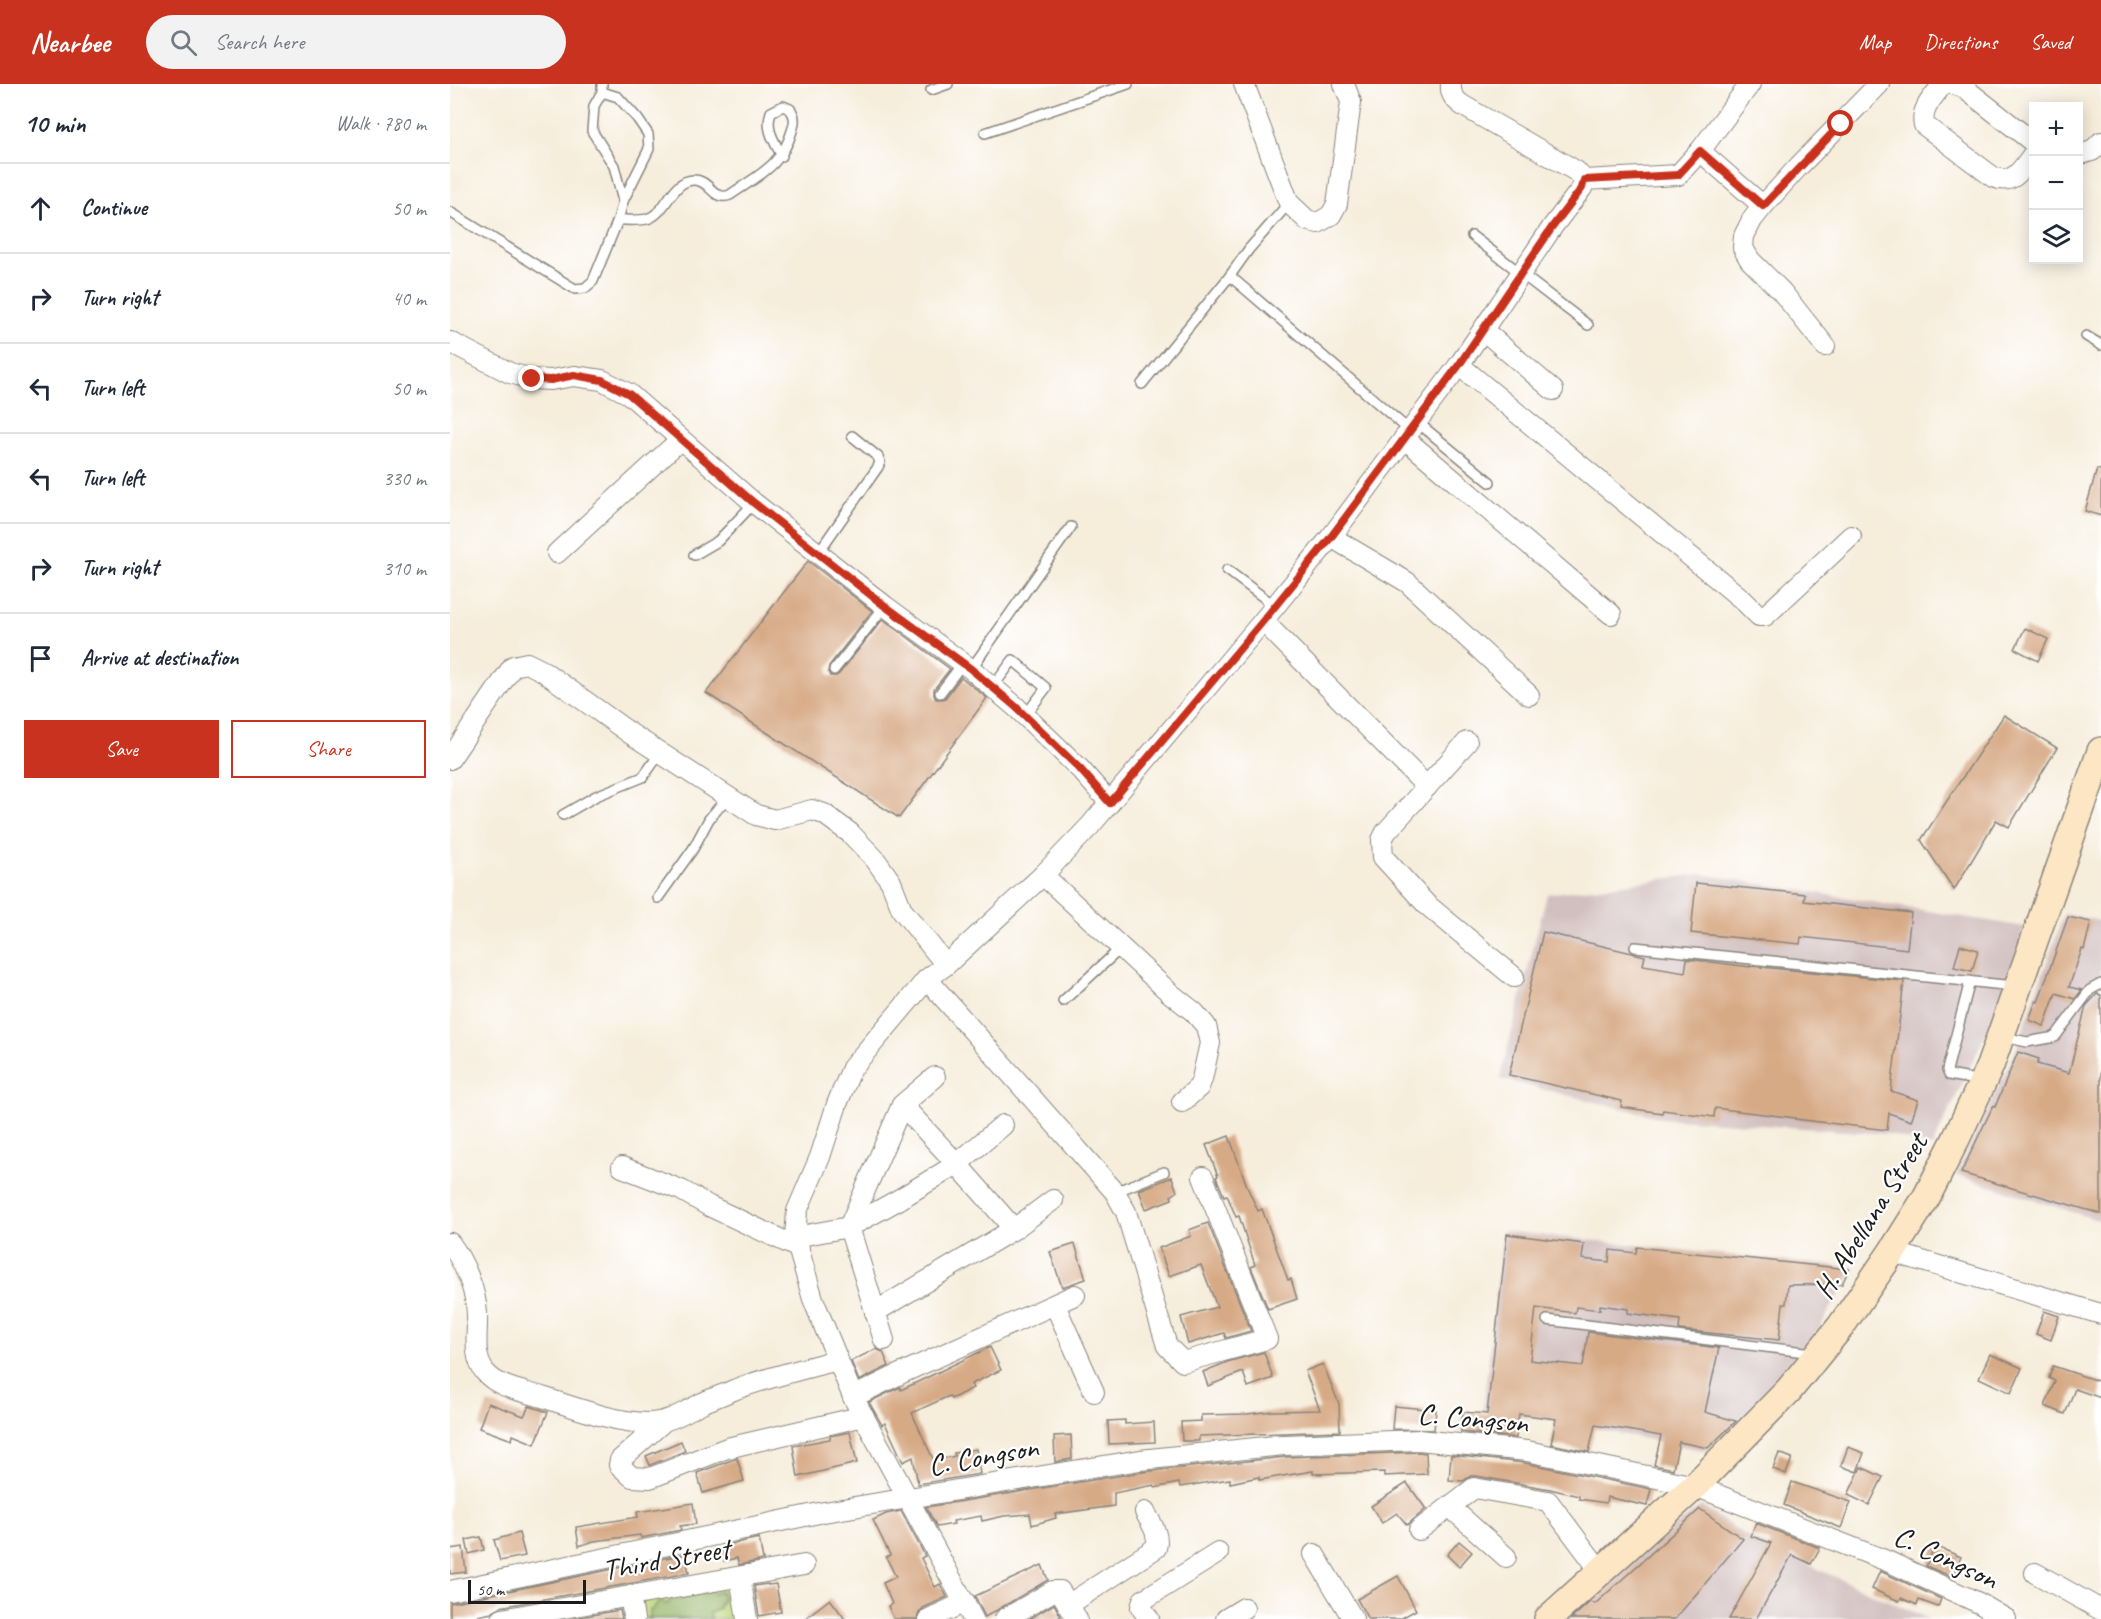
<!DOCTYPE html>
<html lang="en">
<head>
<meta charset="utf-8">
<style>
  :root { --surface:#fff; --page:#f2f2f3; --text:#1f2937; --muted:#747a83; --line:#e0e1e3; --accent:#c8321e }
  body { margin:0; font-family:Caveat,sans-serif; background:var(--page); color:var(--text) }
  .controls { position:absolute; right:18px; top:18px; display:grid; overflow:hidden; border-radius:0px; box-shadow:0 3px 15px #0003 }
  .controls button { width:54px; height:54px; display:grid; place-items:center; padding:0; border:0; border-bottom:2px solid var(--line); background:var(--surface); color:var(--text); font:30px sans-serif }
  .scale { position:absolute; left:18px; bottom:15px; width:118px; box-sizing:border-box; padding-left:6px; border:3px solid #1c1c1c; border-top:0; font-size:16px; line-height:21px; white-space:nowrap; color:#1c1c1c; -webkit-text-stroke:4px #fff; paint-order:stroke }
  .stop { position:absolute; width:18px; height:18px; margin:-14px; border:4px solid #c8321e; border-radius:50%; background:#fff }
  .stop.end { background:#c8321e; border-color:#fff; box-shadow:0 2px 6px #0008 }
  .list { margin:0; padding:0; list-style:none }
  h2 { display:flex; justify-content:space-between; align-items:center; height:78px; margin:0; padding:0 24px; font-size:26px }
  h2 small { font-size:20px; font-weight:400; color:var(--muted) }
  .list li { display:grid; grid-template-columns:39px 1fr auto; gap:18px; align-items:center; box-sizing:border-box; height:90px; padding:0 24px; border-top:2px solid var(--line) }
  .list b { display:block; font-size:22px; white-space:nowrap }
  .list em { font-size:20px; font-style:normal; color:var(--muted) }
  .actions { display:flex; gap:12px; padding:18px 24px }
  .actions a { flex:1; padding:14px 0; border:2px solid var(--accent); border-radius:0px; text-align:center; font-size:21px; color:var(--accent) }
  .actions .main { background:var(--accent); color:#fff }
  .icon { flex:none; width:33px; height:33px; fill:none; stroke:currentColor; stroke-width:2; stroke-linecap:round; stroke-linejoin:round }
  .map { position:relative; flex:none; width:1651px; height:1535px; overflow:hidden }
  header { display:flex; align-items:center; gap:36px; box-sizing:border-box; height:84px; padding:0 30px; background:var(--accent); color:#fff }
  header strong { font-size:28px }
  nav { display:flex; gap:33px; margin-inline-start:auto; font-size:21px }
  .search { width:420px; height:54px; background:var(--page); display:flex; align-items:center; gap:15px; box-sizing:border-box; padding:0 21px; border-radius:33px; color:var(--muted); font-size:22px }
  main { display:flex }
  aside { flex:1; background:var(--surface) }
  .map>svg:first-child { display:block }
</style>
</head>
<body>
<header>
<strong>Nearbee</strong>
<div class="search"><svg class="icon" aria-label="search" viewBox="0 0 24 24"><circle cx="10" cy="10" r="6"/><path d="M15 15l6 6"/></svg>Search here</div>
<nav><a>Map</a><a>Directions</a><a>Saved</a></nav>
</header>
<main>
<aside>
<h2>10 min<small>Walk · 780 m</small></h2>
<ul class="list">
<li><svg class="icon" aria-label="ahead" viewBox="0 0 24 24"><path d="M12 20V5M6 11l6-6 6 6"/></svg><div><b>Continue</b></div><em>50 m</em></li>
<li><svg class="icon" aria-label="right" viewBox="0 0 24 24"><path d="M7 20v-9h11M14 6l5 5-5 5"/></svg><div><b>Turn right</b></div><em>40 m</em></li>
<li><svg class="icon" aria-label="left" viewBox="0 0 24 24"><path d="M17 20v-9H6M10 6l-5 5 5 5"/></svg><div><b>Turn left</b></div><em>50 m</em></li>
<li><svg class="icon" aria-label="left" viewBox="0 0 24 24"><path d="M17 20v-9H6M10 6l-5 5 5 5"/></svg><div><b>Turn left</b></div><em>330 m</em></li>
<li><svg class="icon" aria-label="right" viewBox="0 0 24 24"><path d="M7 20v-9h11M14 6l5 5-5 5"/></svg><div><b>Turn right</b></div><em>310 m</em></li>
<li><svg class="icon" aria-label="arrive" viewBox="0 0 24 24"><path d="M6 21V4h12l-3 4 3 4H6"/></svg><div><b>Arrive at destination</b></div></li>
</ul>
<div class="actions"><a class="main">Save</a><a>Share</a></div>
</aside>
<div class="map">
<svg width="1651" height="1535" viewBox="0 0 1651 1535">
  <rect width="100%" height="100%" fill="#fff"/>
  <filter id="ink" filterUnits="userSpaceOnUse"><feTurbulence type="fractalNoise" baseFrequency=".0167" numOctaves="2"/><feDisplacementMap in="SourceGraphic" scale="12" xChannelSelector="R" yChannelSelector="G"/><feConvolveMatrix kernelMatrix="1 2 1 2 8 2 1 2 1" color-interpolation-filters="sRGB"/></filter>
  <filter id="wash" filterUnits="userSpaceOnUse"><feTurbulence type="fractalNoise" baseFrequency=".008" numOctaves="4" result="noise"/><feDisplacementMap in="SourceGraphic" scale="24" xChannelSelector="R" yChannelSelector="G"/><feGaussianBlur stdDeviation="1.35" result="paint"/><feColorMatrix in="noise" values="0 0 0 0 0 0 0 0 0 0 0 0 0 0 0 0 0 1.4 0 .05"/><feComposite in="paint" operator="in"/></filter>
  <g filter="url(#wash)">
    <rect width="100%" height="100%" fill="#f6eddb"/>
    <g fill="#d2bfbf">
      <polygon points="1251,790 1575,843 1552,916 1482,1063 1438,1050 1212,1034 1050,995 1097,810"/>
      <polygon points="1614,830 1651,837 1651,1137 1506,1091 1566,966"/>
      <polygon points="1053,1147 1405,1184 1368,1246 1298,1326 1257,1367 1107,1337 1033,1327"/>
      <polygon points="1251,1422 1301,1455 1479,1535 1109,1535"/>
    </g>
    <polygon fill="#bdd57a" stroke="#6c784b" stroke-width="1.5" points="283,1498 290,1535 187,1535 184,1515"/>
    <polygon fill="#96b66a" stroke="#596943" stroke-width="1.5" points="259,1506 265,1510 267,1507 271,1508 274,1514 269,1521 269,1524 260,1529 261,1535 196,1535 200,1533 200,1526 203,1525 210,1517 217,1520 222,1515 232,1516 235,1510 242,1513 247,1508 254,1510"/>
    <g id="blocks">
      <g fill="#d7aa86">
        <polygon points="1647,385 1651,386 1651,432 1635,427"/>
        <polygon points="358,477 422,527 379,582 378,588 380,592 386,592 389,590 433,535 500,585 484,605 484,611 486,615 492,615 495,614 511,593 537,614 449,734 256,609"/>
        <polygon points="1575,544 1598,555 1588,577 1565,565"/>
        <polygon points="1554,631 1607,664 1559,743 1546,736 1504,806 1471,756"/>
        <polygon points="1246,799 1355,810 1354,817 1461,829 1457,865 1351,853 1350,860 1241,849"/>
        <polygon points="1618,833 1641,838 1634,866 1632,865 1619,903 1632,906 1625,915 1606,909 1594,942 1579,936 1586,917 1588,918"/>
        <polygon points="1093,848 1195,872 1193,881 1235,888 1237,875 1300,883 1300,882 1454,897 1441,1007 1468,1016 1461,1037 1439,1029 1437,1046 1345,1035 1345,1034 1265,1024 1264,1033 1213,1026 1212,1029 1171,1023 1172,1017 1059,991"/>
        <polygon points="1510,861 1528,866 1522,887 1504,883"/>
        <polygon points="1647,910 1651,911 1651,1130 1511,1089 1543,1022 1545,1023 1568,968 1589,975 1587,980 1619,989 1636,922"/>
        <polygon points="779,1052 798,1105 808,1127 812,1125 838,1196 841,1195 847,1215 818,1225 801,1183 805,1181 789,1132 786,1133 777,1111 774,1112 766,1093 768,1092 756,1061"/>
        <polygon points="722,1093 727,1108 721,1112 722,1115 696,1125 689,1106"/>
        <polygon points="758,1139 801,1247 776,1254 774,1249 738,1260 731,1233 767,1223 751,1181 719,1192 709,1164 741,1152 739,1146"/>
        <polygon points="1057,1150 1134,1160 1132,1175 1159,1178 1160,1166 1186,1169 1187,1163 1399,1185 1392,1200 1338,1201 1336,1220 1333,1220 1329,1256 1229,1246 1230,1236 1178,1229 1178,1225 1150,1221 1150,1226 1126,1223 1125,1229 1086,1224 1080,1276 1133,1282 1138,1248 1269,1264 1255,1328 1286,1337 1258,1364 1229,1358 1223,1385 1204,1381 1211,1352 1177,1346 1145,1341 1139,1368 1101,1360 1106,1335 1069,1330 1066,1354 1011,1348 1013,1328 1037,1330"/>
        <polygon points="625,1160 636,1195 612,1203 600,1168"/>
        <polygon points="1594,1227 1609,1232 1601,1256 1586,1250"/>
        <polygon points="540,1263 551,1286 521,1300 523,1304 501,1315 499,1312 462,1329 484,1377 505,1372 504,1369 526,1365 530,1390 468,1400 463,1373 453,1378 435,1339 432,1341 419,1318 450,1303 451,1306"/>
        <polygon points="426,1265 433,1268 439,1282 409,1297 401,1277"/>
        <polygon points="814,1268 823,1294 798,1303 793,1288 758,1302 753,1288 777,1278"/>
        <polygon points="1540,1270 1572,1284 1561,1309 1529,1294"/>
        <polygon points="873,1280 889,1320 890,1347 749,1352 749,1357 732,1357 731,1338 751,1337 751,1331 797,1330 823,1327 870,1326 855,1287"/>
        <polygon points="1603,1282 1651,1298 1651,1314 1625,1305 1615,1330 1595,1322 1605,1297 1599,1294"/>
        <polygon points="38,1319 74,1332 79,1322 98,1328 85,1360 63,1351 62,1356 29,1344"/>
        <polygon points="944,1322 986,1326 984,1346 942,1345"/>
        <polygon points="675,1336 675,1340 704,1338 705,1358 659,1360 658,1337"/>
        <polygon points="400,1348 407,1379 348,1393 343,1362 380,1355 380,1352"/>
        <polygon points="621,1351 622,1375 605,1378 604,1352"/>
        <polygon points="231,1357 235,1367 200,1381 196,1372"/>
        <polygon points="1398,1363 1414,1369 1407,1388 1391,1382"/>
        <polygon points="969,1368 976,1369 977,1390 934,1392 934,1388 863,1390 863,1387 809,1396 809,1393 780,1399 780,1395 730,1403 729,1399 705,1404 704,1401 664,1409 664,1422 605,1430 606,1434 582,1441 580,1430 554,1432 532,1437 531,1432 503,1437 504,1440 487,1443 476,1423 692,1388 835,1373"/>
        <polygon points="1329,1369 1342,1374 1336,1390 1323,1385"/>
        <polygon points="1001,1371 1075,1379 1201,1405 1197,1422 1157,1413 1156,1419 1129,1415 1129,1412 1100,1405 1026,1392 1021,1392 1013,1397 999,1396"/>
        <polygon points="287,1374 294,1397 253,1409 247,1389"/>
        <polygon points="1411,1383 1433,1393 1419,1421 1398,1411"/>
        <polygon points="1342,1398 1401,1418 1391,1444 1334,1421"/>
        <polygon points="957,1399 976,1425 957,1441 947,1429 932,1439 921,1422"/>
        <polygon points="243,1419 246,1440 230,1442 231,1446 191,1454 190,1451 144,1457 129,1462 126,1443 188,1433 187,1428"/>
        <polygon points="1250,1425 1293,1455 1225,1535 1121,1535 1140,1518 1145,1520"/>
        <polygon points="451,1427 475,1472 471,1474 485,1503 490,1500 497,1513 473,1524 469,1529 467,1535 444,1535 438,1522 442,1520 433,1499 446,1493 436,1473 440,1471 423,1436 436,1430"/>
        <polygon points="1306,1439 1370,1464 1361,1480 1342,1471 1306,1535 1279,1535 1321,1459 1301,1452"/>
        <polygon points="69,1449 75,1472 50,1477 44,1456"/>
        <polygon points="31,1453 34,1466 19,1470 16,1456"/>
        <polygon points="309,1454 313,1476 289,1481 287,1474 274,1477 272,1462"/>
        <polygon points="1009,1457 1022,1468 1009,1483 997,1471"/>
        <polygon points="1485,1462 1511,1473 1502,1493 1476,1482"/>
        <polygon points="13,1463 16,1488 0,1490 0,1465"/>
        <polygon points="235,1470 239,1489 50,1523 42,1529 27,1532 28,1535 0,1535 0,1519"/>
        <polygon points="592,1481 598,1496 535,1533 525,1512"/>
        <polygon points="1430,1487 1491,1515 1488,1523 1469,1516 1467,1521 1451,1514 1449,1517 1422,1505"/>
        <polygon points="948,1492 966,1526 950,1535 918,1535 907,1515"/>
        <polygon points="318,1500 318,1501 326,1500 331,1528 309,1532 304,1502"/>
        <polygon points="380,1515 395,1535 354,1535"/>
        <polygon points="604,1520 611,1532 606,1535 579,1535"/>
        <polygon points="170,1526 172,1535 120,1535"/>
      </g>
    </g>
  </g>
  <g filter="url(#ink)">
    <use href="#blocks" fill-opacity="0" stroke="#89847c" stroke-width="1.5"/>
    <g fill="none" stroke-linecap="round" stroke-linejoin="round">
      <g stroke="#89847c" stroke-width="12">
        <g id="lane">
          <polyline points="481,6 498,0"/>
          <polyline points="152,8 168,13 187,34 198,50 199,65 173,117"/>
          <polyline points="535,49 678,0"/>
          <polyline points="0,128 125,205 135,204 143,197 168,136 173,117 164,82 142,47 144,22 152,8 152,0"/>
          <path d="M 168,136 C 177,136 188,137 197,135 C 217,129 221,97 243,96 C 260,95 263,118 280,111 C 307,92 332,82 342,47 C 345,39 346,32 340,25 L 333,22 L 321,28 C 315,45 324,57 332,72"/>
          <polyline points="1022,152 1138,241"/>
          <polyline points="780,192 959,346"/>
          <polyline points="1636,252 1651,261"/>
          <polyline points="692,300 779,193 799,165 839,119"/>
          <polyline points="966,337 1040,398"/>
          <polyline points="368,469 428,383 430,378 428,373 402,352"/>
          <polyline points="244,471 268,457 304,419"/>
          <polyline points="777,486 825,522"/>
          <polyline points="521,585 621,443"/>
          <polyline points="384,586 435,522"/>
          <polyline points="542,604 563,576 596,604 575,632"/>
          <polyline points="490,609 513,579"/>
          <polyline points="113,731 146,712 193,693 211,668"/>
          <polyline points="208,814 243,765 259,735 277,714"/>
          <polyline points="1185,863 1564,902"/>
          <polyline points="1520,897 1497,986 1499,991 1531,997"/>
          <polyline points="613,917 671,864"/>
          <polyline points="1554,953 1577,958 1605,953 1640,906 1651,900"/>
          <polyline points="665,1108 714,1088"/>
          <polyline points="1097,1236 1363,1269"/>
        </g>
      </g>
      <g stroke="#89847c" stroke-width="22">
        <g id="street">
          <polyline points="794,0 839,119 857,136 868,139 881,131 887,120 901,18 894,0"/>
          <path d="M 1001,0 C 1000,10 1004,15 1012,21 L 1126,87 L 1134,96"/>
          <path d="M 1493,0 C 1484,12 1470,25 1474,41 L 1543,93 C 1565,102 1572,84 1584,69"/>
          <polyline points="1503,0 1514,4 1584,59"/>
          <polyline points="1250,67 1313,122"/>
          <polyline points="1628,71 1642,67 1651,58"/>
          <polyline points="1134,96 1228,91 1250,67 1300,0"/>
          <polyline points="1033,246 1103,306"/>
          <polyline points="0,258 60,289 82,295 101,296 124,292 152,296 179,310 304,419 435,522 521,585 566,623 630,685 660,719"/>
          <polyline points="1375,262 1332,208 1300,176 1293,164 1294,152 1302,136 1313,122 1349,82 1429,0"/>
          <polyline points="1009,281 1293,516 1309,532 1315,532 1401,452"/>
          <polyline points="954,354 1161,530"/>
          <polyline points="881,453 957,498 1079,611"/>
          <polyline points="107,469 230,356"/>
          <polyline points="813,537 977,703"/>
          <polyline points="1017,658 936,748 932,756 933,773 976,820 1064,893"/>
          <polyline points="0,675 63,582 77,579 93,587 181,650 306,731 325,736 362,726 374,730 400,749 425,775 441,798 452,826 496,881"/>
          <polyline points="593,791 720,909 744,928 756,942 760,959 752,995 749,1003 732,1018"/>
          <polyline points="477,895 665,1108 676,1128 717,1262 733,1278 817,1255 753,1093"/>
          <polyline points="452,1021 507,1080 564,1145"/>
          <polyline points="172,1083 231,1106 259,1122 349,1164"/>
          <polyline points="345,1153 399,1143 452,1021 485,993"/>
          <path d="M 0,1159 C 14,1178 26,1206 27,1230 C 28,1249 22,1272 35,1288 C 48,1304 73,1307 92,1313 C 123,1323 166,1339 198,1339 C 219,1339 234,1328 252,1319 C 263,1314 275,1310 286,1305 C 319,1293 353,1285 387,1276"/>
          <polyline points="1442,1168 1651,1230"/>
          <polyline points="605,1221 644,1308"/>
          <polyline points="425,1228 564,1145 603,1116"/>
          <polyline points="434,1256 399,1143 448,1116 507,1080 553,1041"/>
          <polyline points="403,1313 452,1289 625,1211"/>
          <polyline points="213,1338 170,1376 169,1381 182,1393 200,1394 277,1364 414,1332"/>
          <polyline points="999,1422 1056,1473"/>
          <polyline points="969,1446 1024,1404 1098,1417 1151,1488"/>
          <polyline points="864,1470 903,1535"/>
          <polyline points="1585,1489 1651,1526"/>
          <polyline points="290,1493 297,1535"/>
          <polyline points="0,1507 374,1428 690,1376 834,1361 969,1356 1077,1367 1245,1402 1437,1477 1529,1519 1556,1535"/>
          <polyline points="180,1512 184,1535"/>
          <path d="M 618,1521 L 706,1464 C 710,1451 701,1439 695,1428"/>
          <polyline points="52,1535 354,1481"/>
          <polyline points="479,1535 515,1518"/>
          <polyline points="523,1535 403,1313 363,1215 345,1153 347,1127 370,1073 387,1020 402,984 477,895 496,881 593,791 640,742 813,537 881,453 1009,281 1103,142 1132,104 1134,96"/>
          <polyline points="555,1535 603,1507 610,1507 627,1535"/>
          <polyline points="699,1535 691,1523 693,1516 768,1469"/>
          <polyline points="776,1535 794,1524"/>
        </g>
      </g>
      <g stroke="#89847c" stroke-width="30">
        <polyline id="secondary" points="1098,1535 1245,1402 1339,1306 1391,1242 1442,1168 1476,1114 1506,1055 1540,982 1651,667"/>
      </g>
      <use href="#lane" stroke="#fff" stroke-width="9"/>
      <use href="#street" stroke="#fff" stroke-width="20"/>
      <use href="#secondary" stroke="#fce6c4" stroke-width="27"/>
    </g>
  </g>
  <g fill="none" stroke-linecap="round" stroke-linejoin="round" filter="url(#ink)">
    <polyline stroke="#c8321e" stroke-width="8" points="82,295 101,296 124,291 152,296 179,310 304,419 435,522 521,585 566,623 630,685 660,719 813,537 881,453 1009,281 1103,142 1132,104 1134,96 1228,91 1250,67 1313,122 1391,40"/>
  </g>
  <g text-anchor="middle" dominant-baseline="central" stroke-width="4.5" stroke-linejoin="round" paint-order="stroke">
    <g font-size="30" fill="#1c1c1c" stroke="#fff">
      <text transform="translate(1420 1132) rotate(-58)">H. Abellana Street</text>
      <text transform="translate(1023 1334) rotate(5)">C. Congson</text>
      <text transform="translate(533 1372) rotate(-10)">C. Congson</text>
      <text transform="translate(1496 1473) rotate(25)">C. Congson</text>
      <text transform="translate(216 1475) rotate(-10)">Third Street</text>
    </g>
  </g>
</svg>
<div class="controls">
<button>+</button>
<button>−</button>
<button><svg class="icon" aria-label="layers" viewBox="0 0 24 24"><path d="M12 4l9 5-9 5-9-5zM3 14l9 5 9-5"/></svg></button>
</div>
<div class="scale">50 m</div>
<div class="stop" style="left:1391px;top:40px"></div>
<div class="stop end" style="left:82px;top:295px"></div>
</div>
</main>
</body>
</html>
